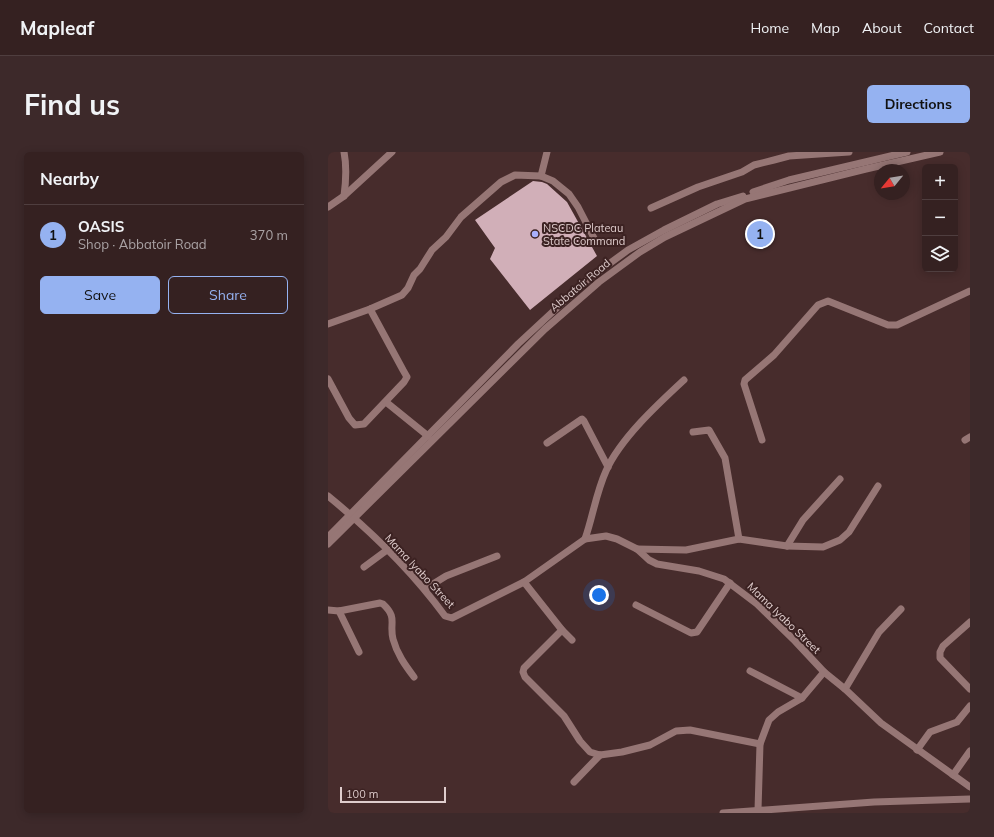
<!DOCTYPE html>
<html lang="en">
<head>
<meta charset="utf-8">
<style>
  :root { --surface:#352121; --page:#3d292a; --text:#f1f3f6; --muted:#aaa3a5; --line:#4f3e3f; --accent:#95b2f1 }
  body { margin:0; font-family:Mulish,sans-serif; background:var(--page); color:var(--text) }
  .controls { position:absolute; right:12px; top:12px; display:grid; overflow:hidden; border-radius:6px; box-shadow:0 2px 10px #0003 }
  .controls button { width:36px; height:36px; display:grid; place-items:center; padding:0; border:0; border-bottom:1px solid var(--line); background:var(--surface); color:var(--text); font:20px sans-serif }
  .compass { position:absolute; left:546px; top:12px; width:36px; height:36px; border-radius:50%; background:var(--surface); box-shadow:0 2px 10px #0003; rotate:240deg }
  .scale { position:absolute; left:12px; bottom:10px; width:106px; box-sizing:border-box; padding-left:4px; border:2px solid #dfcdcd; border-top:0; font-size:11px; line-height:14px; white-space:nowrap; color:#dfcdcd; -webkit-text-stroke:3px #3c2222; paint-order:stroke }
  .you { position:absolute; left:271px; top:443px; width:14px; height:14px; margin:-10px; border:3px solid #fff; border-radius:50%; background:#1a73e8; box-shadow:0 0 0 6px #1a73e833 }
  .badge { display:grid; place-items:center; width:26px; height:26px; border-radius:50%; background:var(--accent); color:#111; font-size:13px; font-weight:700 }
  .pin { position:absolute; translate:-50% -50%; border:2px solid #fff; box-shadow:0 1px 4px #0006 }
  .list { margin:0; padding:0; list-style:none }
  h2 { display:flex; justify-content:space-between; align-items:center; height:52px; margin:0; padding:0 16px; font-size:17px }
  h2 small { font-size:13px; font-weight:400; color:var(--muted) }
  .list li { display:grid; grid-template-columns:26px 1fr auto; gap:12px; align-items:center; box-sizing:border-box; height:60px; padding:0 16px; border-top:1px solid var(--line) }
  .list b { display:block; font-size:15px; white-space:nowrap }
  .list p { margin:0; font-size:13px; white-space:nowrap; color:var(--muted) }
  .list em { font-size:13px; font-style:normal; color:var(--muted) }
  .actions { display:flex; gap:8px; padding:12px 16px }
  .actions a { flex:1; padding:9px 0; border:1px solid var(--accent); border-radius:6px; text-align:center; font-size:14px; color:var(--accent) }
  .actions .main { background:var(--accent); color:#111 }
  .icon { flex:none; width:22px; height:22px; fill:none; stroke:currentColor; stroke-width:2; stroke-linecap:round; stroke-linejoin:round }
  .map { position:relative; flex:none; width:642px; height:661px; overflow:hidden; border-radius:6px }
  header { display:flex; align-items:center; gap:24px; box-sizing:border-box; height:56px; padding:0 20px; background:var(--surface); border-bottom:1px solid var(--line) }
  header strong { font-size:19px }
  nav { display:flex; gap:22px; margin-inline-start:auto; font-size:14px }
  .intro { display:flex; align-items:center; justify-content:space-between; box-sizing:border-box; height:96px; padding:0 24px }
  h1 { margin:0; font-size:28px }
  .button { padding:10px 18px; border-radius:6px; background:var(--accent); color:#111; font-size:14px; font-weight:700 }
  main { display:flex; gap:24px; padding:0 24px }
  aside { flex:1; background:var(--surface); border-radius:6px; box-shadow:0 2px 10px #0003 }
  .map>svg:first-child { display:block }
</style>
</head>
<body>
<header>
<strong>Mapleaf</strong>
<nav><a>Home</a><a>Map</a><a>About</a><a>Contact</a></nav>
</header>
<div class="intro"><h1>Find us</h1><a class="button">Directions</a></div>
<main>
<aside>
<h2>Nearby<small></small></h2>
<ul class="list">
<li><span class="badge">1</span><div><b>OASIS</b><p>Shop · Abbatoir Road</p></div><em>370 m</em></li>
</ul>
<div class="actions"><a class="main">Save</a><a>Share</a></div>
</aside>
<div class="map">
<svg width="642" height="661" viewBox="0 0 642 661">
  <rect width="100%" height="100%" fill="#472c2c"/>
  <polygon fill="#d1afb8" points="205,29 214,30 219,32 239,50 269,104 202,158 162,107 167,96 147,68"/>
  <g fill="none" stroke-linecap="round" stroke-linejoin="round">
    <g stroke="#967675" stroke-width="7">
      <polyline points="213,24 219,0"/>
      <polyline points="425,40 461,28 579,0"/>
      <path d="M 16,44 C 18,29 19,15 16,0"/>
      <polyline points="0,55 16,44 64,0"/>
      <polyline points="323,56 370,35 414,20 426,13 446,8 461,4 521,0"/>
      <polyline points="0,172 42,157 74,143 80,136 86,123 92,117 104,98 118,85 133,65 173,30 187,23 213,24 225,29 241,42 250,55 267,88"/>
      <polyline points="0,227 21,266 27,273 36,272 76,230 79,225 75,218 42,157"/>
      <polyline points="58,250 100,284"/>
      <polyline points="365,280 381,278 397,306 411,387"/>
      <polyline points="434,288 416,232 417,228 446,203 490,153 500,149 560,173 569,173 642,139"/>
      <polyline points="637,288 642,285"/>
      <polyline points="219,291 254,267 256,269 280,315"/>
      <path d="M 0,344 C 44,380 84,419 117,464 L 124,466 L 196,430 L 257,387 L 278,384 L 289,387 L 309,397 L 321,408 L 329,412 L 371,419 L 396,427 L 429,452 L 467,489 L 496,520 L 517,537 L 553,571 L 642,635"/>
      <polyline points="0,385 190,192 259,128 300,98 336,78 389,52 415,44"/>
      <path d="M 257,387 C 265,364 268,341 278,319 C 292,287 330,252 356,228"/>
      <polyline points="0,392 217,177 271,130 312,100 337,85 417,47 538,17 612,0"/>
      <polyline points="459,394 475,368 512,327"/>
      <polyline points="309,397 358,398 411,387 459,394 495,395 512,388 521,380 550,334"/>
      <polyline points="36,415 59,398"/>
      <polyline points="196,430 234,478 244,488"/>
      <polyline points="97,437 118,424 169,404"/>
      <polyline points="308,453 363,481 369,480 402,431"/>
      <path d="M 0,458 L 11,459 L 52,451 L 55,452 C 70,466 61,471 65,487 C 69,502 77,513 86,525"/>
      <polyline points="11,459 31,500"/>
      <polyline points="642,470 615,494 612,500 612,506 642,537"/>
      <polyline points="234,478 196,516 195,520 197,525 236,564 252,589 262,600 272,603 294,600 322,593 348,579 362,578 432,592"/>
      <polyline points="422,519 474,546"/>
      <polyline points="517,537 551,480 573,457"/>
      <polyline points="589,598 602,580 629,570 642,554"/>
      <polyline points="625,623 642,599"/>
      <polyline points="246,630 272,603"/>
      <polyline points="430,658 432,592 441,568 450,560 474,546 496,520"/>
      <polyline points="395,661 546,650 642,647"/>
    </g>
  </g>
  <circle fill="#a9b0fc" stroke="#3c2222" stroke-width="1.5" cx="207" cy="82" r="4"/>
  <g text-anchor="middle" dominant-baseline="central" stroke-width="4" stroke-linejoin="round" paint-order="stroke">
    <g font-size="11" fill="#dfcdcd" stroke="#3c2222" text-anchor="start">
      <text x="215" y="76">NSCDC Plateau<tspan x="215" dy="13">State Command</tspan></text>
    </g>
    <g font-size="11" fill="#dfcdcd" stroke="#3c2222">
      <text transform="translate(252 133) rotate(-40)">Abbatoir Road</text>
      <text transform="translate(92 419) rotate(47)">Mama Iyabo Street</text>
      <text transform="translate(456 466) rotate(44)">Mama Iyabo Street</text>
    </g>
  </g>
</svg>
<div class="controls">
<button>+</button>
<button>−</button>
<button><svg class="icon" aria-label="layers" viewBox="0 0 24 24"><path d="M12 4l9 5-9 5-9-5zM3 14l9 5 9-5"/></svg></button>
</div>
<svg class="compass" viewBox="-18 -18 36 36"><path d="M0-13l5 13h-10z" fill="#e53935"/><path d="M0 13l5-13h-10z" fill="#aaa3a5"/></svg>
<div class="scale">100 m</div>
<div class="you"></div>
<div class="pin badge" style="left:432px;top:82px">1</div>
</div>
</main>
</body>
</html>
